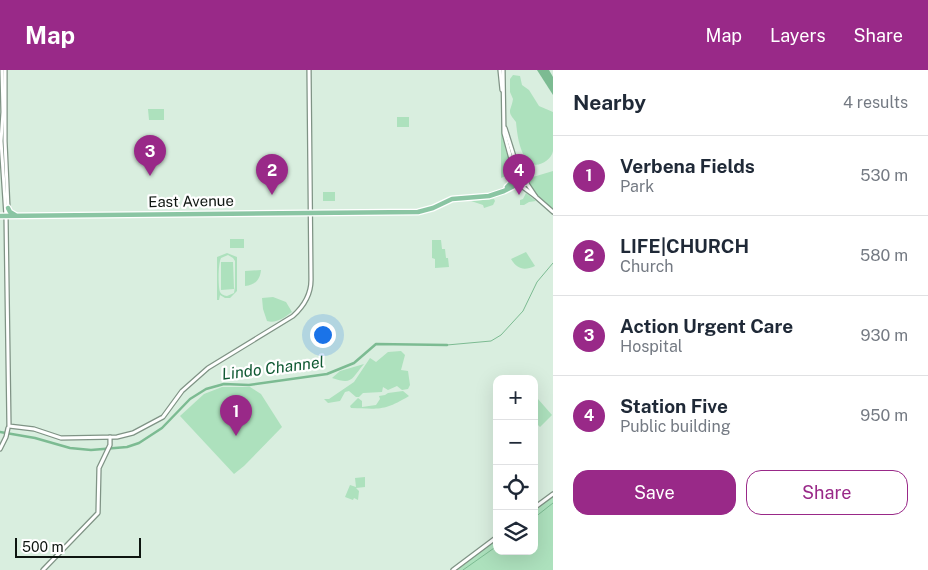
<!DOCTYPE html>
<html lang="en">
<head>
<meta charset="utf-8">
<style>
  :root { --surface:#fff; --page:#f2f2f3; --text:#1f2937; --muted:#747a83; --line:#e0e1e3; --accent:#992988 }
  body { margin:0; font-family:"Public Sans",sans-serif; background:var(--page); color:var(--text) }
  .controls { position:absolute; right:15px; bottom:15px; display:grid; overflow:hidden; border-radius:10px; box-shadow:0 5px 20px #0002 }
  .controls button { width:45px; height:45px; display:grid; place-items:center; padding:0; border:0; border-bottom:1px solid var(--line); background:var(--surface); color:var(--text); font:25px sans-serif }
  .scale { position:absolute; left:15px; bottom:12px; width:126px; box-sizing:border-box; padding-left:5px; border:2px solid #0e1510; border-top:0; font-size:14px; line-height:18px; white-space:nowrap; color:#0e1510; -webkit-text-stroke:4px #fff; paint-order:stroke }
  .you { position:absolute; left:322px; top:264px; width:18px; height:18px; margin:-12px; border:4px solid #fff; border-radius:50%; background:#1a73e8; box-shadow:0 0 0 8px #1a73e833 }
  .badge { display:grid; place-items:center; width:32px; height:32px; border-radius:50%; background:var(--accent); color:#fff; font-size:16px; font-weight:700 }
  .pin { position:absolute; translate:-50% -41px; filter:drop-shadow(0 1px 2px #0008) }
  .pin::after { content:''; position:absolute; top:26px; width:18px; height:15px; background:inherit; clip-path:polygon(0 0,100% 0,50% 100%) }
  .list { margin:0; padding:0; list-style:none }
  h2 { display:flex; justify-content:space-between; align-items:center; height:65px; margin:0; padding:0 20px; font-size:21px }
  h2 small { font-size:16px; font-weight:400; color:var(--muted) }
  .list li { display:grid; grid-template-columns:32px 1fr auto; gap:15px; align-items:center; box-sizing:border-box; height:80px; padding:0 20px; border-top:1px solid var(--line) }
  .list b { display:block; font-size:19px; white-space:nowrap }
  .list p { margin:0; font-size:16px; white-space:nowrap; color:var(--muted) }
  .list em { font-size:16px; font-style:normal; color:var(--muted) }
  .actions { display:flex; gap:10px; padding:15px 20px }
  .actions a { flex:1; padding:11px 0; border:1px solid var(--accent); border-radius:15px; text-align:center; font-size:18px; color:var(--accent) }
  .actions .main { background:var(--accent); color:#fff }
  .icon { flex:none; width:28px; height:28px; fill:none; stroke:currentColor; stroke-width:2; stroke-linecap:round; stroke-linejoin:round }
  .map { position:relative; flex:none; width:553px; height:500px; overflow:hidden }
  header { display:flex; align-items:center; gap:30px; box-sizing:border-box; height:70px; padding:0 25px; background:var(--accent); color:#fff }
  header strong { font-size:24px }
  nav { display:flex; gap:28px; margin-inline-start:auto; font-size:18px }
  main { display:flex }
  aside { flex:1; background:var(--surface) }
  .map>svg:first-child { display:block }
</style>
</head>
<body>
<header>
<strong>Map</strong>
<nav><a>Map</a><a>Layers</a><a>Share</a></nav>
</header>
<main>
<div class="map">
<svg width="553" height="500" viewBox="0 0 553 500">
  <rect width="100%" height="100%" fill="#d9eedf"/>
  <g fill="#ade1bd" fill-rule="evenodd">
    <path d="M 513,5 L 520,6 L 522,15 L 529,20 L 539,36 L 553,42 C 553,54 553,69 553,81 C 551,92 533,101 526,89 C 519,79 517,63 516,52 C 506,40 511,42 513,29 L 510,22 L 510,9 Z"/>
    <polygon points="148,39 164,39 164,50 149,50"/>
    <rect x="397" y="47" width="12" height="10"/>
    <polygon points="501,50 506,81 514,101 513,108 509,113 506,106 501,108"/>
    <polygon points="553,101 553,140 530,118 528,112 533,107"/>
    <rect x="323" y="122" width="12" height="9"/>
    <polygon points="526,123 536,131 529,132 524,135 520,135 520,130 523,129"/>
    <polygon points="494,129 495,131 493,135 484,138 483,135 471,131"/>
    <rect x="230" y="169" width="14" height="9"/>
    <polygon points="432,170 441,170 442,179 445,179 446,188 448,188 449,197 435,198 435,189 432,188"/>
    <path d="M 526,182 L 535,196 C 524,201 517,199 511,189 Z"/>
    <path d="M 227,183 L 237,187 L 237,221 L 230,228 L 225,228 L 220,225 L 219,230 L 217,230 L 217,187 ZM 228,185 L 233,188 L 235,191 L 235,217 L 234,223 L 227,226 C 223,225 222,225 220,222 C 218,216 218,194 221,188 Z"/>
    <polygon points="221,192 233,192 234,219 221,220"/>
    <path d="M 261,200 C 260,210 255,215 245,216 L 245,201 Z"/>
    <path d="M 273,227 L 286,232 L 292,242 C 285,247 276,254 267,251 L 263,239 L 262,228 Z"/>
    <polygon points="401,281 405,285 401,300 408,301 410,315 408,319 402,320 397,316 388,320 383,317 382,322 363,323 359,327 356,327 349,321 345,322 340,331 328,333 324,329 329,329 354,312 370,288 376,292 388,282"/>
    <path d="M 364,294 C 351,309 353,315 332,308 L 340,301 Z"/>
    <polygon points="222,317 250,317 261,324 282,357 244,396 234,404 180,346 204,324"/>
    <path d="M 403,321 L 409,326 C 384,341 380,339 351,338 L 350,336 L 358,328 L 362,331 L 362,337 L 376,335 L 380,329 L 379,326 L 385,325 L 388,323 Z"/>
    <polygon points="535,329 538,329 552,345 540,357 534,351 534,333 537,333 537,332 535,332"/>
    <polygon points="365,407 365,417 356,418 359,421 358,430 354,428 353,430 345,427 350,415 356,417 355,408"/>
    <polygon points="553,425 553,500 455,500 497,468 497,481 534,481 534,439"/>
  </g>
  <polygon fill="#7cbb92" points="537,0 549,0 553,7 553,25"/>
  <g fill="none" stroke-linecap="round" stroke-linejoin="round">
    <g stroke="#7cbb92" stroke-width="1">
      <polyline points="447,275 491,271 501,265 523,241 537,212 553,193"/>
      <polyline points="534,448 553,433"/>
      <polyline points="463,500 497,476"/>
    </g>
    <polyline stroke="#7cbb92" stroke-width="2.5" points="0,362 35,368 70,378 91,380 127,377 139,373 162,358 190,329 206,319 224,314 249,315 327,304 354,293 376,274 447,275"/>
    <g stroke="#7f9385" stroke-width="5.5">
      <g id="minor">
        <path d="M 2,0 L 3,42 L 1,71 L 6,146 L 9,356 L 34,359 L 61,368 L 117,367 L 133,363 L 163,347 L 182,321 L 208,298 L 293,246 C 304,236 311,225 311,210 L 309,0"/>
        <polyline points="5,0 5,71 8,138"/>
        <polyline points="500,0 502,20"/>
        <polyline points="503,0 504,63 511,89 517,101 517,107"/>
        <polyline points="505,58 517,96 524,106"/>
        <polyline points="526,112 536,127 553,142"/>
        <polyline points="520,115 535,126"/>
        <polyline points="0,379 6,367 8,358"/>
        <polyline points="534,438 553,424"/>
        <polyline points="43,500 98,443 99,398 110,375 110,367"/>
        <polyline points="453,500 497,467"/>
      </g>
    </g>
    <g stroke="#fff" stroke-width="7">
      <g id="major">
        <polyline points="507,117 518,106 524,106 526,110 525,113 518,114"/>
        <polyline points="8,138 10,142 15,145"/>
        <polyline points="0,146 418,142 433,138 452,129 489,126 504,121 518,114"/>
      </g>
    </g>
    <use href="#minor" stroke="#fff" stroke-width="3"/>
    <use href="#major" stroke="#8ac5a3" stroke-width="4.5"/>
  </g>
  <g text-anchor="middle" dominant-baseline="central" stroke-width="4.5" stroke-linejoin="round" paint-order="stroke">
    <g font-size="15" fill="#0e1510" stroke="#fff">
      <text transform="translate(191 131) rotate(-1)">East Avenue</text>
    </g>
    <g font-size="16" font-style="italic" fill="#105933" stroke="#fff">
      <text transform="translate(273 298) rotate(-7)">Lindo Channel</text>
    </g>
  </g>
</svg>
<div class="controls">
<button>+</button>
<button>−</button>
<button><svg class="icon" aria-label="locate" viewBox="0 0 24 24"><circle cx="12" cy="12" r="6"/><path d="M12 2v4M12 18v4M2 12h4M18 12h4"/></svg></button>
<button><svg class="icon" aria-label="layers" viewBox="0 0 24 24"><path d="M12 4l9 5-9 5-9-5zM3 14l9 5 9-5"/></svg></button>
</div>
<div class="scale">500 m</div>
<div class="you"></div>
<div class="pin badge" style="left:236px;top:366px">1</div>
<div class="pin badge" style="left:272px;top:125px">2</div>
<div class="pin badge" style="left:150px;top:106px">3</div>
<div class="pin badge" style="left:519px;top:125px">4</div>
</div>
<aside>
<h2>Nearby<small>4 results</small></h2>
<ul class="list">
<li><span class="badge">1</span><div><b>Verbena Fields</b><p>Park</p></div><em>530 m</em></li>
<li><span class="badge">2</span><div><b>LIFE|CHURCH</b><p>Church</p></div><em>580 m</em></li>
<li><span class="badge">3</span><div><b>Action Urgent Care</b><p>Hospital</p></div><em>930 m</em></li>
<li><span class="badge">4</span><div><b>Station Five</b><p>Public building</p></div><em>950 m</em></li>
</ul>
<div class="actions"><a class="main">Save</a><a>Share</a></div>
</aside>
</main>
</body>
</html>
